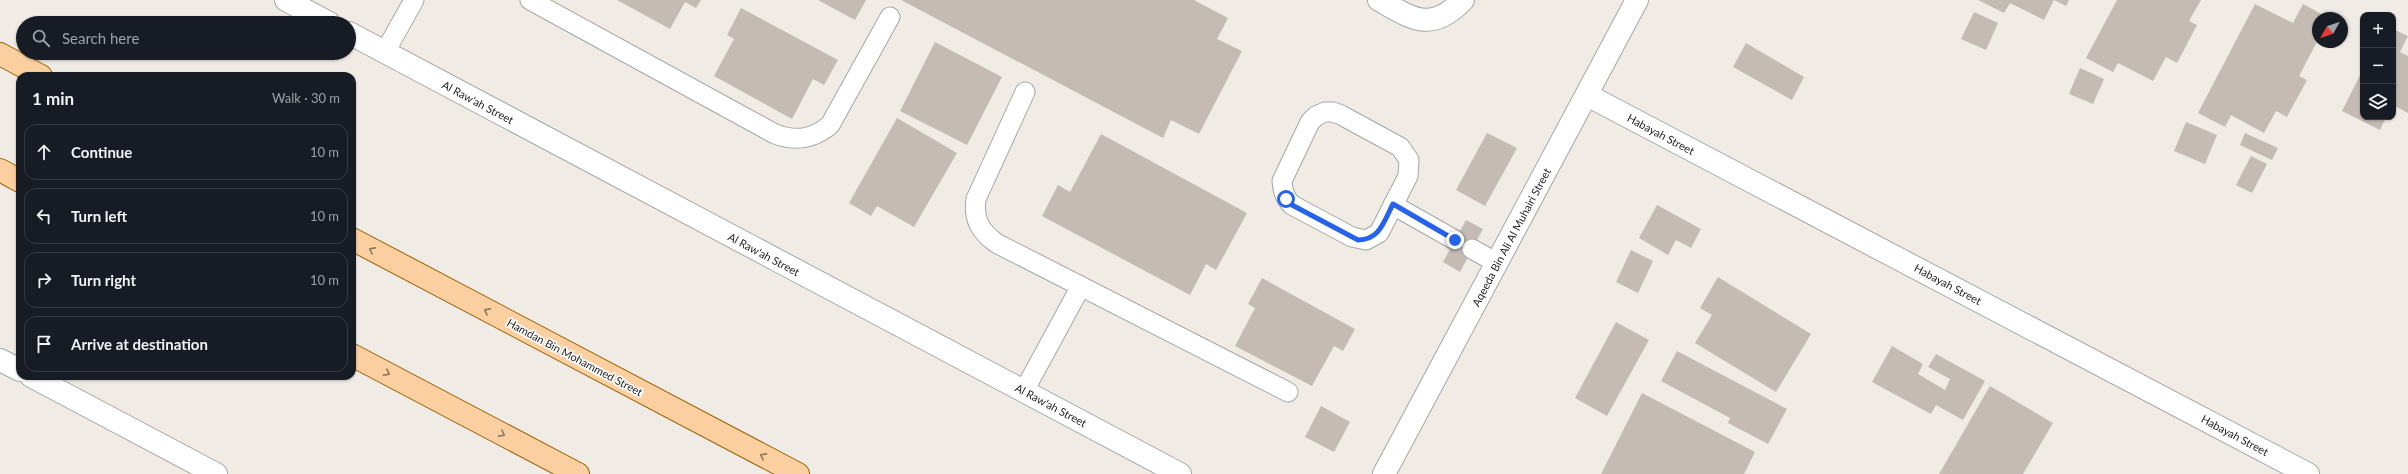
<!DOCTYPE html>
<html lang="en">
<head>
<meta charset="utf-8">
<style>
  :root { --surface:#171b24; --page:#242831; --text:#f1f3f6; --muted:#9ea1a6; --line:#363941 }
  body { margin:0; font-family:Lato,sans-serif; background:var(--page); color:var(--text) }
  .controls { position:absolute; right:12px; top:12px; display:grid; overflow:hidden; border-radius:8px; box-shadow:0 1px 3px #0004 }
  .controls button { width:36px; height:36px; display:grid; place-items:center; padding:0; border:0; border-bottom:1px solid var(--line); background:var(--surface); color:var(--text); font:20px sans-serif }
  .compass { position:absolute; left:2312px; top:12px; width:36px; height:36px; border-radius:50%; background:var(--surface); box-shadow:0 1px 3px #0004; rotate:230deg }
  .stop { position:absolute; width:12px; height:12px; margin:-9px; border:3px solid #2563eb; border-radius:50%; background:#fff }
  .stop.end { background:#2563eb; border-color:#fff; box-shadow:0 1px 4px #0008 }
  .list { margin:0; padding:0; list-style:none }
  h2 { display:flex; justify-content:space-between; align-items:center; height:52px; margin:0; padding:0 16px; font-size:17px }
  h2 small { font-size:13px; font-weight:400; color:var(--muted) }
  .list li { display:grid; grid-template-columns:26px 1fr auto; gap:12px; align-items:center; box-sizing:border-box; height:56px; margin:0 8px 8px; padding:0 8px; border:1px solid var(--line); border-radius:12px }
  .list b { display:block; font-size:15px; white-space:nowrap }
  .list em { font-size:13px; font-style:normal; color:var(--muted) }
  .icon { flex:none; width:22px; height:22px; fill:none; stroke:currentColor; stroke-width:2; stroke-linecap:round; stroke-linejoin:round }
  .map { position:relative; flex:none; width:2408px; height:474px; overflow:hidden }
  .search { position:absolute; background:var(--surface); box-shadow:0 1px 3px #0004; left:16px; top:16px; width:340px; height:44px; display:flex; align-items:center; gap:10px; box-sizing:border-box; padding:0 14px; border-radius:22px; color:var(--muted); font-size:15px }
  .panel { position:absolute; background:var(--surface); box-shadow:0 1px 3px #0004; left:16px; top:72px; width:340px; height:308px; border-radius:12px }
  .map>svg:first-child { display:block }
</style>
</head>
<body>
<div class="map">
<svg width="2408" height="474" viewBox="0 0 2408 474">
  <rect width="100%" height="100%" fill="#f0ece5"/>
  <g fill="#c4bbb5">
    <polygon points="617,0 701,0 696,8 685,2 670,29"/>
    <polygon points="818,0 866,0 855,20"/>
    <polygon points="901,0 1194,0 1228,18 1217,39 1242,51 1199,134 1171,120 1163,138"/>
    <polygon points="1978,0 2054,0 2044,20 2010,3 2004,13"/>
    <polygon points="2054,0 2069,0 2066,6"/>
    <polygon points="2117,0 2201,0 2189,21 2197,25 2177,63 2166,57 2153,81 2118,63 2113,72 2086,58"/>
    <polygon points="2255,4 2293,23 2303,4 2329,18 2318,18 2318,40 2299,76 2307,80 2287,117 2276,111 2264,133 2231,115 2225,127 2198,113"/>
    <polygon points="741,8 838,60 824,85 813,79 792,119 714,76 734,39 727,35"/>
    <polygon points="1974,12 1998,23 1986,50 1961,39"/>
    <polygon points="2393,29 2408,36 2400,52 2408,56 2408,113 2393,105"/>
    <polygon points="935,42 1002,77 967,145 900,111"/>
    <polygon points="1746,43 1804,77 1792,100 1733,67"/>
    <polygon points="2080,68 2104,79 2093,104 2069,94"/>
    <polygon points="2363,69 2363,117 2386,117 2380,130 2342,111"/>
    <polygon points="897,118 957,153 914,227 877,206 871,216 849,203"/>
    <polygon points="2186,122 2217,135 2205,164 2174,151"/>
    <polygon points="1487,133 1517,148 1485,206 1456,190"/>
    <polygon points="2245,133 2278,148 2272,160 2240,145"/>
    <polygon points="1101,134 1247,213 1216,270 1206,264 1190,295 1042,216 1058,185 1070,192"/>
    <polygon points="2251,156 2267,164 2252,193 2236,185"/>
    <polygon points="1657,205 1701,229 1691,248 1676,240 1668,255 1639,238"/>
    <polygon points="1466,220 1483,229 1460,272 1443,262"/>
    <polygon points="1631,250 1653,261 1638,293 1616,282"/>
    <polygon points="1718,277 1811,334 1776,392 1695,343 1712,315 1700,308"/>
    <polygon points="1262,278 1355,329 1343,351 1334,346 1312,386 1235,346 1255,308 1248,304"/>
    <polygon points="1616,322 1649,340 1607,416 1575,398"/>
    <polygon points="1892,346 1923,364 1918,374 1945,390 1950,379 1928,367 1936,354 1985,381 1963,420 1936,405 1931,414 1872,382"/>
    <polygon points="1677,351 1787,409 1768,444 1728,423 1730,418 1661,381"/>
    <polygon points="1990,386 2053,423 2023,474 1939,474"/>
    <polygon points="1642,393 1755,452 1744,474 1601,474"/>
    <polygon points="1321,406 1350,422 1334,452 1305,437"/>
  </g>
  <g fill="none" stroke-linecap="round" stroke-linejoin="round">
    <g stroke="#a6a6a6" stroke-width="21">
      <g id="service">
        <path d="M 530,0 L 775,134 C 796,142 813,139 830,125 L 890,17"/>
        <polyline points="385,52 414,0"/>
        <path d="M 1025,92 L 976,199 C 973,219 980,231 996,243 L 1288,392"/>
        <path d="M 1325,112 L 1333,112 L 1341,115 L 1400,147 L 1409,160 L 1408,176 L 1379,233 L 1366,240 L 1352,237 L 1292,205 C 1285,198 1283,192 1282,181 L 1310,122 L 1316,116 Z"/>
        <polyline points="1393,205 1455,240"/>
        <polyline points="1472,249 1497,263"/>
        <polyline points="1024,391 1081,286"/>
      </g>
    </g>
    <g stroke="#a6a6a6" stroke-width="24">
      <g id="minor">
        <polyline points="286,0 329,23"/>
        <path d="M 1379,0 C 1413,19 1431,33 1463,0"/>
        <polyline points="349,33 1180,474"/>
        <polyline points="1587,95 2308,474"/>
        <polyline points="0,360 20,370"/>
        <polyline points="31,376 216,474"/>
        <polyline points="1384,474 1637,0"/>
      </g>
    </g>
    <g stroke="#985f02" stroke-width="24">
      <g id="primary">
        <polyline points="0,54 41,76"/>
        <polyline points="0,170 20,181"/>
        <polyline points="352,239 798,474"/>
        <polyline points="352,355 578,474"/>
      </g>
    </g>
    <use href="#service" stroke="#fff" stroke-width="19"/>
    <use href="#minor" stroke="#fff" stroke-width="22"/>
    <use href="#primary" stroke="#fbcf9f" stroke-width="22"/>
  </g>
  <defs><path id="oneway-chevron" d="M-2-3.5L2.5 0L-2 3.5" fill="none" stroke-width="1.6" stroke-linecap="round" stroke-linejoin="round"/></defs>
  <g stroke="#8d775f">
    <use href="#oneway-chevron" transform="translate(372 250) rotate(-152)"/>
    <use href="#oneway-chevron" transform="translate(487 311) rotate(-152)"/>
    <use href="#oneway-chevron" transform="translate(387 373) rotate(28)"/>
    <use href="#oneway-chevron" transform="translate(502 434) rotate(28)"/>
    <use href="#oneway-chevron" transform="translate(763 456) rotate(-152)"/>
  </g>
  <g fill="none" stroke-linecap="round" stroke-linejoin="round">
    <path stroke="#2563eb" stroke-width="5" d="M 1286,199 L 1292,205 L 1358,240 C 1380,240 1384,221 1393,204 L 1455,240"/>
  </g>
  <g text-anchor="middle" dominant-baseline="central" stroke-width="3.5" stroke-linejoin="round" paint-order="stroke">
    <g font-size="11" fill="#1f1f1f" stroke="#fff">
      <text transform="translate(478 102) rotate(28)">Al Raw'ah Street</text>
      <text transform="translate(1661 134) rotate(28)">Habayah Street</text>
      <text transform="translate(1511 237) rotate(-62)">Aqeeda Bin Ali Al Muhairi Street</text>
      <text transform="translate(764 254) rotate(28)">Al Raw'ah Street</text>
      <text transform="translate(1948 284) rotate(28)">Habayah Street</text>
      <text transform="translate(575 357) rotate(28)">Hamdan Bin Mohammed Street</text>
      <text transform="translate(1051 405) rotate(28)">Al Raw'ah Street</text>
      <text transform="translate(2235 435) rotate(28)">Habayah Street</text>
    </g>
  </g>
</svg>
<div class="controls">
<button>+</button>
<button>−</button>
<button><svg class="icon" aria-label="layers" viewBox="0 0 24 24"><path d="M12 4l9 5-9 5-9-5zM3 14l9 5 9-5"/></svg></button>
</div>
<svg class="compass" viewBox="-18 -18 36 36"><path d="M0-13l5 13h-10z" fill="#e53935"/><path d="M0 13l5-13h-10z" fill="#9ea1a6"/></svg>
<div class="stop" style="left:1286px;top:199px"></div>
<div class="stop end" style="left:1455px;top:240px"></div>
<div class="search"><svg class="icon" aria-label="search" viewBox="0 0 24 24"><circle cx="10" cy="10" r="6"/><path d="M15 15l6 6"/></svg>Search here</div>
<section class="panel">
<h2>1 min<small>Walk · 30 m</small></h2>
<ul class="list">
<li><svg class="icon" aria-label="ahead" viewBox="0 0 24 24"><path d="M12 20V5M6 11l6-6 6 6"/></svg><div><b>Continue</b></div><em>10 m</em></li>
<li><svg class="icon" aria-label="left" viewBox="0 0 24 24"><path d="M17 20v-9H6M10 6l-5 5 5 5"/></svg><div><b>Turn left</b></div><em>10 m</em></li>
<li><svg class="icon" aria-label="right" viewBox="0 0 24 24"><path d="M7 20v-9h11M14 6l5 5-5 5"/></svg><div><b>Turn right</b></div><em>10 m</em></li>
<li><svg class="icon" aria-label="arrive" viewBox="0 0 24 24"><path d="M6 21V4h12l-3 4 3 4H6"/></svg><div><b>Arrive at destination</b></div></li>
</ul>
</section>
</div>
</body>
</html>
